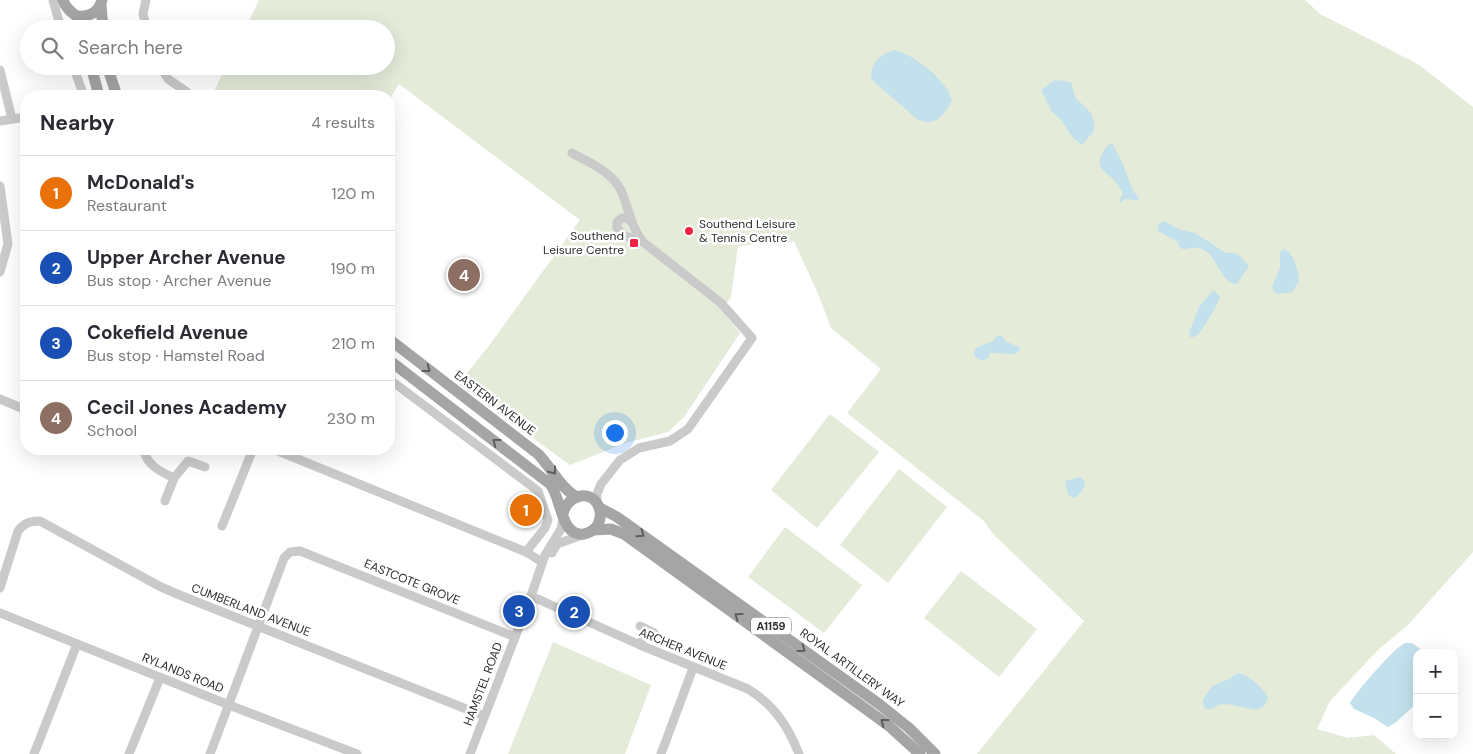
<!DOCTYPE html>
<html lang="en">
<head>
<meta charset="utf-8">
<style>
  :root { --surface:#fff; --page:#f2f2f3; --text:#2b2b33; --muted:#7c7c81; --line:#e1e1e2; --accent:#b45309 }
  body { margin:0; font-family:"DM Sans",sans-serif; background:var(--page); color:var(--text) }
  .controls { position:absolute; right:15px; bottom:15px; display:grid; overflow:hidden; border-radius:10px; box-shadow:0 5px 20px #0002 }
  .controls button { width:45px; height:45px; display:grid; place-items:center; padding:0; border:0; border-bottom:1px solid var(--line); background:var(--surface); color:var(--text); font:25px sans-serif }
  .you { position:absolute; left:614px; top:432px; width:18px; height:18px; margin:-12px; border:4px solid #fff; border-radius:50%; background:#1a73e8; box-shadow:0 0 0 8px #1a73e833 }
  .badge { display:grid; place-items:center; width:32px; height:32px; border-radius:50%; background:var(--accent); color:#fff; font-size:16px; font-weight:700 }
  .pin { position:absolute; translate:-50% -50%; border:2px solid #fff; box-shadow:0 1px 5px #0006 }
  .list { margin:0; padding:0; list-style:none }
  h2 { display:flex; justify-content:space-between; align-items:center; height:65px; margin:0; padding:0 20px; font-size:21px }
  h2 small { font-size:16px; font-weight:400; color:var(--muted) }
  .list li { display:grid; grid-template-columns:32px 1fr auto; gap:15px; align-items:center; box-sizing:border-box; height:75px; padding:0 20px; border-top:1px solid var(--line) }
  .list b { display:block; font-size:19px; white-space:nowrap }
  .list p { margin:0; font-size:16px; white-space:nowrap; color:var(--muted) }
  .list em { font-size:16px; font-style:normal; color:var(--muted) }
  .icon { flex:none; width:28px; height:28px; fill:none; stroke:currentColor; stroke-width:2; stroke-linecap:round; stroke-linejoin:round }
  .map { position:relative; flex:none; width:1473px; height:754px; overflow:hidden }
  .search { position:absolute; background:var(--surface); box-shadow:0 5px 20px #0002; left:20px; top:20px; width:375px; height:55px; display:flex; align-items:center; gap:12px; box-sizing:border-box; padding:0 18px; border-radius:28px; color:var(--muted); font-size:19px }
  .panel { position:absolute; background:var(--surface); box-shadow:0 5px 20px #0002; left:20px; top:90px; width:375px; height:365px; border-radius:20px }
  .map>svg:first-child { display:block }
</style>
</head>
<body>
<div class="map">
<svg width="1473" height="754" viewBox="0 0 1473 754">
  <rect width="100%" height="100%" fill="#fff"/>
  <g fill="#e4ebd9">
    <polygon points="259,0 1305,0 1320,14 1418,64 1473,107 1473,552 1408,625 1377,651 1330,701 1317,729 1348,738 1374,735 1396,754 977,754 1084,621 994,535 984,521 847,413 881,369 831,328 819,296 794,241 738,246 731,297 722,310 740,333 684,417 668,432 626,443 570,465 458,384 488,347 580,220 399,84 389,100 389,96 212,96 226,66 386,66 386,29 245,29"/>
    <polygon points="830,414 879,452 817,528 771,490"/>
    <polygon points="899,469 947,507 888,583 840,545"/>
    <polygon points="785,527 862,585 824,633 748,577"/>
    <polygon points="961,571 1037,629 999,677 924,618"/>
    <polygon points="553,642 651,685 625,754 508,754"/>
  </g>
  <g fill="#c3e0ed">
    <path d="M 895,50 C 916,56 946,80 952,100 C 944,115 936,128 917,119 L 872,80 C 868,65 881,53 895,50 Z"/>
    <polygon points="1055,80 1071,82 1075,97 1091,113 1094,123 1094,131 1082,145 1073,138 1061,120 1052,112 1041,90"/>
    <path d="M 1112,143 L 1122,162 L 1133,190 L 1139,198 L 1137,200 L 1125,199 L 1120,203 L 1119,201 L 1123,193 C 1120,189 1117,183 1113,179 C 1106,172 1096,168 1101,156 C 1104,150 1106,146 1112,143 Z"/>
    <path d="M 1164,221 L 1178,229 L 1195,233 L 1226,253 L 1234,253 L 1240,256 L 1249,266 L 1237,284 C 1221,285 1217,254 1202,249 C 1195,246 1188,249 1182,249 L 1179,246 L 1177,241 L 1158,231 L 1158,224 Z"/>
    <path d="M 1283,249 C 1294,251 1299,272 1299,282 L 1292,292 L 1279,294 L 1274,292 L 1272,287 L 1280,268 L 1280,253 Z"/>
    <path d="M 1213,290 L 1220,296 C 1220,302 1202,330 1198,334 C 1196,336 1193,337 1191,338 L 1189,333 L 1199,307 Z"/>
    <polygon points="998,335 1002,336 1005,341 1021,348 1016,354 990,353 988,358 982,361 975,357 974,353 976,348 993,341"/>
    <path d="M 1079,477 L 1085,481 C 1085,489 1080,496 1073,498 L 1068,494 L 1065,481 Z"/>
    <path d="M 1405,643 L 1412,643 L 1426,653 L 1417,653 L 1417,703 L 1395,723 L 1388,727 L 1374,718 L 1354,709 L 1350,703 C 1356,692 1395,647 1405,643 Z"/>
    <path d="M 1238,673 C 1248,675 1266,689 1268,699 L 1264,706 L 1257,710 L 1227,704 L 1218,705 L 1210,710 L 1204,708 L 1203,700 L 1212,686 L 1227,680 Z"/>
  </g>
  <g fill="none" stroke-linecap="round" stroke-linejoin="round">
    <g stroke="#cacaca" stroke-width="9">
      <polyline points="53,0 61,29"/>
      <polyline points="146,0 143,14 147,29"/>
      <polyline points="73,66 84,96"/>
      <polyline points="160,66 168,79 187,92"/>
      <polyline points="0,70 12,119"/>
      <polyline points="0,121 26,117"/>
      <path d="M 572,153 C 591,163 615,173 623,195 C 629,211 632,228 643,242 L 721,303 L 752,338 L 688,429 L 670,441 L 639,448 L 620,460 L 601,484 L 597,494 L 597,504"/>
      <polyline points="0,186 8,244 0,272"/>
      <polyline points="632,222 627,218 622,218 617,222 617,228 625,236 643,242"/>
      <polyline points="389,379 538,491 548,520 545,528 526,552"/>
      <polyline points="0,399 26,410"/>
      <polyline points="129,449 131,449"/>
      <path d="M 143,449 C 148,466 159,471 174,478"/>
      <polyline points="273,449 526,552 542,562"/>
      <polyline points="165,501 174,478 188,461 205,467"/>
      <polyline points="222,526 253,449"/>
      <polyline points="552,553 557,544 585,534"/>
      <path d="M 0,588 L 18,531 C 24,523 30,521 40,521 L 161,587 L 182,596 L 484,716"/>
      <path d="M 531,596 L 640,645 L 748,689 C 774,705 788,726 799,754"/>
      <polyline points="0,613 229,705 357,754"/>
      <polyline points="640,626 654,633"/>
      <polyline points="640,645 647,630"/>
      <polyline points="34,754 77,644"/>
      <polyline points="129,754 160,678"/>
      <polyline points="210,754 284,558 290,552 300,551 515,637"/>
      <polyline points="470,754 531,596 545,555 561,529 563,518"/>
      <polyline points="661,754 693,668"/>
    </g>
    <g stroke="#a5a5a5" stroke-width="11">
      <path d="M 63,0 C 67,14 82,16 88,29"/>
      <polyline points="101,5 103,29"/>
      <path d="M 78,16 C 90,17 99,12 102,0"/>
      <polyline points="91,66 99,96"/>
      <polyline points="107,66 117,96"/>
      <path d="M 389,339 L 538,454 C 551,467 561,489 577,497"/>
      <path d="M 389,360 L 550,484 C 562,498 560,537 584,534 C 589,533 594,530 597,526 C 600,521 601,516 600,511 C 595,488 567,493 563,514"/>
      <polyline points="600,508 617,517 879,704 909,728 935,754"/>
      <polyline points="593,530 611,529 624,534 870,712 889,726 920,754"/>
    </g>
  </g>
  <defs><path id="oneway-chevron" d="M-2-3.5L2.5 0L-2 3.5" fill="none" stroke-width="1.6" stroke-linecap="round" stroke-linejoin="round" transform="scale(1.25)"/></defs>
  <g stroke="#5d5d5d">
    <use href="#oneway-chevron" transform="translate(427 369) rotate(37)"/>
    <use href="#oneway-chevron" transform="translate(496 442) rotate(-142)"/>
    <use href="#oneway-chevron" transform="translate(553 471) rotate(53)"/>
    <use href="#oneway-chevron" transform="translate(641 534) rotate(35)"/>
    <use href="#oneway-chevron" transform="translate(738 616) rotate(-144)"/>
    <use href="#oneway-chevron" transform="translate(802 649) rotate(36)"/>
    <use href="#oneway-chevron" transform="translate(884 722) rotate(-142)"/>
  </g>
  <g fill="#f02243" stroke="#fff" stroke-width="2">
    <circle cx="689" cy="231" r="5"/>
    <rect x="629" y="238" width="10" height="10" rx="2.5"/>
  </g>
  <g text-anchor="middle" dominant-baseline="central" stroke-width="5" stroke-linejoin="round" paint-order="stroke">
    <rect fill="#fff" stroke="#6c6c6c" stroke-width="1" x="751" y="617.5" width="40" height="17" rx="4"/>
    <g font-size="11" font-weight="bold" fill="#2d2d2d">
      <text x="771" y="626">A1159</text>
    </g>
    <g font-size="12" fill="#2d2d2d" stroke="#fff" text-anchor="start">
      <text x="699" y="224">Southend Leisure<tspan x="699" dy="14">&amp; Tennis Centre</tspan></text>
      <text x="624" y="236" text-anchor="end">Southend<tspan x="624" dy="14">Leisure Centre</tspan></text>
    </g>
    <g font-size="12" fill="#2d2d2d" stroke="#fff">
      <text transform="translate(495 403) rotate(37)">EASTERN AVENUE</text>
      <text transform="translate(412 582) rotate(22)">EASTCOTE GROVE</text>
      <text transform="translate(251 610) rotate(21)">CUMBERLAND AVENUE</text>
      <text transform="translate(683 649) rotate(22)">ARCHER AVENUE</text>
      <text transform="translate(852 668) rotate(36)">ROYAL ARTILLERY WAY</text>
      <text transform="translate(183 673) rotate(22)">RYLANDS ROAD</text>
      <text transform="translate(483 684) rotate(-69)">HAMSTEL ROAD</text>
    </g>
  </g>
</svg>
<div class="controls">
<button>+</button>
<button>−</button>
</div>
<div class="you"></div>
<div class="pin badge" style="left:526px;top:510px;background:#e8710a">1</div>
<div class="pin badge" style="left:574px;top:612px;background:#1a4fb4">2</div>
<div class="pin badge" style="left:519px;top:611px;background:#1a4fb4">3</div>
<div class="pin badge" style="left:464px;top:275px;background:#8d6e63">4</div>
<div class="search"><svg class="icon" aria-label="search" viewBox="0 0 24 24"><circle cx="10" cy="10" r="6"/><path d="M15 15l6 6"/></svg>Search here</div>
<section class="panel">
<h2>Nearby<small>4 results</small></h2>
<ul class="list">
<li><span class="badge" style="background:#e8710a">1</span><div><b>McDonald's</b><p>Restaurant</p></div><em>120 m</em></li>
<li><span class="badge" style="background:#1a4fb4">2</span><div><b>Upper Archer Avenue</b><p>Bus stop · Archer Avenue</p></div><em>190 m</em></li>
<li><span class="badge" style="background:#1a4fb4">3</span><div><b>Cokefield Avenue</b><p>Bus stop · Hamstel Road</p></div><em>210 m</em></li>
<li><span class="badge" style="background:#8d6e63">4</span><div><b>Cecil Jones Academy</b><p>School</p></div><em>230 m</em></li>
</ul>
</section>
</div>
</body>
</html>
